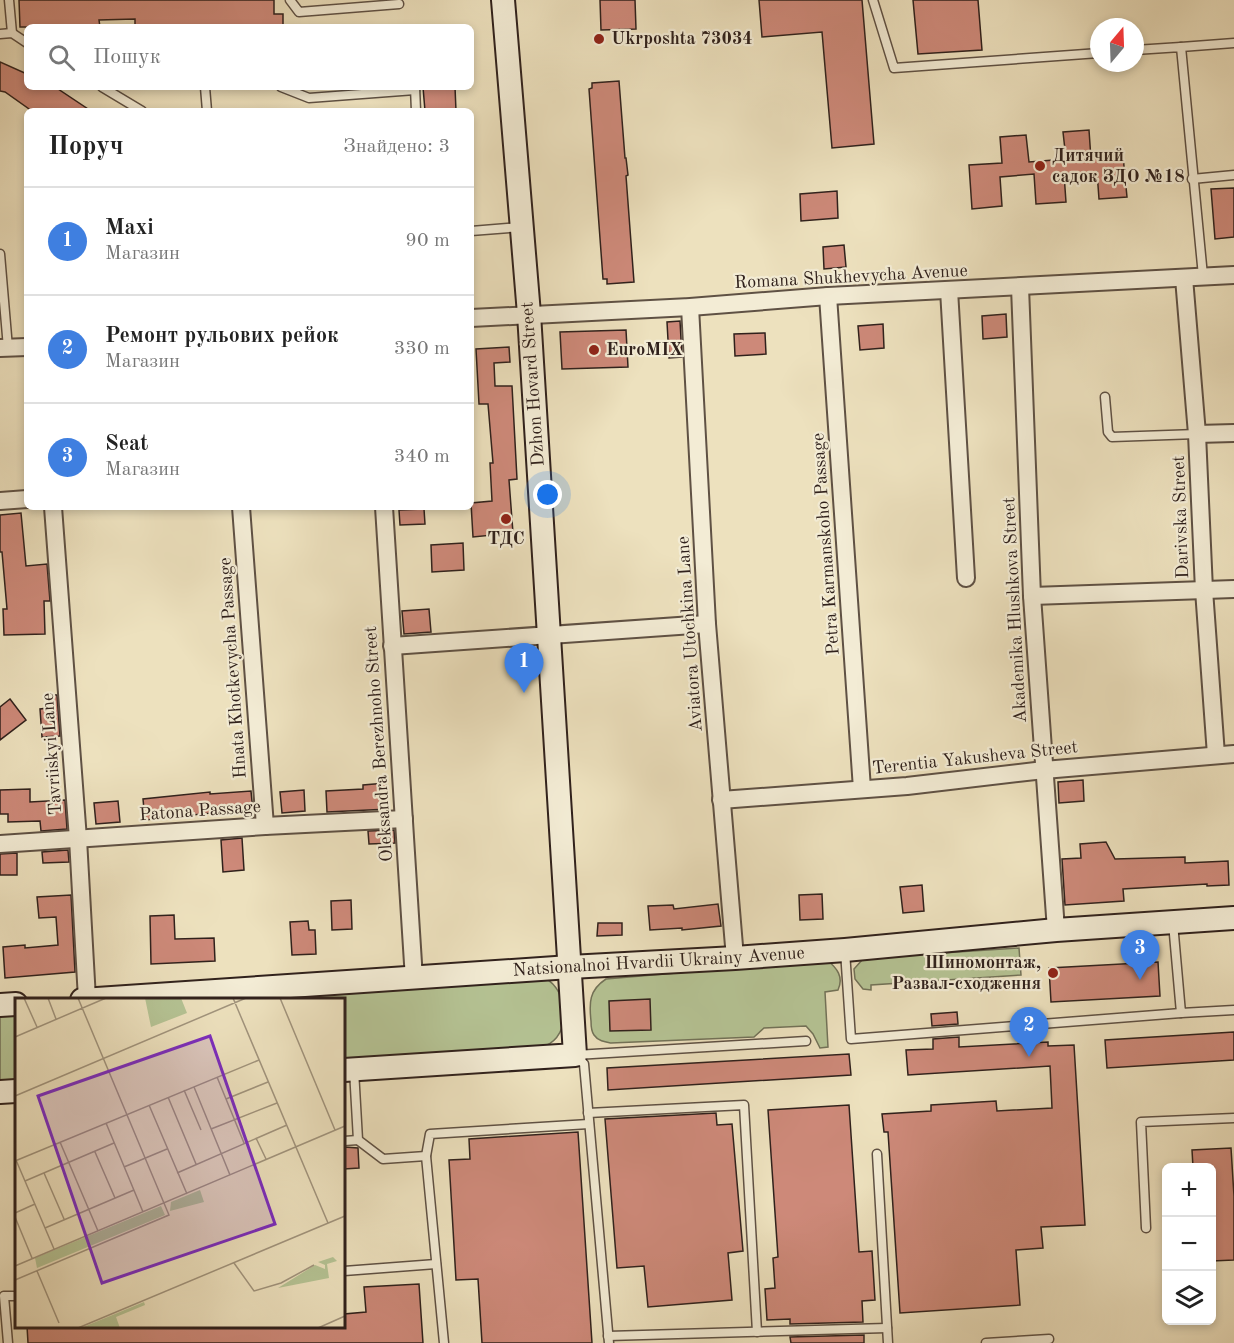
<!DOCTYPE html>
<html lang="uk">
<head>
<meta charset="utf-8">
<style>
  :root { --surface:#fff; --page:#f6f6f6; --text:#222; --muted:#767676; --line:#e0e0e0; --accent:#8f2418 }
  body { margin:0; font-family:"Old Standard TT",serif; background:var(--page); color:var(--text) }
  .controls { position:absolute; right:18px; bottom:18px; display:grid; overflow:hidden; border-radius:9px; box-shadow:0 3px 9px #0003 }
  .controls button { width:54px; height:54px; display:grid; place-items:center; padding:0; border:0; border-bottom:2px solid var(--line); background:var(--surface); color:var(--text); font:30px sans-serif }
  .compass { position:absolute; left:1090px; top:18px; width:54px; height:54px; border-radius:50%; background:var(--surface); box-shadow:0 3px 9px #0003; rotate:19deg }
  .you { position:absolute; left:548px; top:495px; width:21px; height:21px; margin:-15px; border:4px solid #fff; border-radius:50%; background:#1a73e8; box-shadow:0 0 0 9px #1a73e833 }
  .badge { display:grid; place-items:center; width:39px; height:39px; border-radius:50%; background:var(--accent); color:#fff; font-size:20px; font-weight:700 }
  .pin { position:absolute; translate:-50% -50px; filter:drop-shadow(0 2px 3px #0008) }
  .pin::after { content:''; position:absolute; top:32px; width:21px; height:18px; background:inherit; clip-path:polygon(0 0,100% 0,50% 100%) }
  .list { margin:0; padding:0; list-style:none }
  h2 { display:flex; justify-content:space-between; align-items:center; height:78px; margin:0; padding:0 24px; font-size:26px }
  h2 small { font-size:20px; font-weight:400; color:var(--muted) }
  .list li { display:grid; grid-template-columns:39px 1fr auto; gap:18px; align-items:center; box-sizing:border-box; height:108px; padding:0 24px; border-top:2px solid var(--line) }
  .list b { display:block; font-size:22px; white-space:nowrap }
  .list p { margin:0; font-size:20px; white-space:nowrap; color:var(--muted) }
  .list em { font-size:20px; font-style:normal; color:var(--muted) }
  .icon { flex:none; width:33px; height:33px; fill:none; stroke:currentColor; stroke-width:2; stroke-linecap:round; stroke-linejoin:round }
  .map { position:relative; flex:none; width:1234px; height:1343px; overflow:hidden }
  .search { position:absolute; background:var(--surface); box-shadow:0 3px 9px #0003; left:24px; top:24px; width:450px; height:66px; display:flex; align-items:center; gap:15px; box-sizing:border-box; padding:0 21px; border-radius:9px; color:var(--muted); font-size:22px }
  .panel { position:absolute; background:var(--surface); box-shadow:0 3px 9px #0003; left:24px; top:108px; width:450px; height:402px; border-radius:9px }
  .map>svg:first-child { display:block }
</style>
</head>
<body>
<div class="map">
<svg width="1234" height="1343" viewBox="0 0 1234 1343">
  <rect width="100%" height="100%" fill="#ede1be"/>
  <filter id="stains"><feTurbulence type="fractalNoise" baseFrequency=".00333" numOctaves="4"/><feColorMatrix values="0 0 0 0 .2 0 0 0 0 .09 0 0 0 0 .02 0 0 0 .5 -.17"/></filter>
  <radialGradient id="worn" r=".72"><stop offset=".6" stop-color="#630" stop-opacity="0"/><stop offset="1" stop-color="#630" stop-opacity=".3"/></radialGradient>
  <g fill="#b5c394" stroke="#727258" stroke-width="1.5">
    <polygon points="1019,948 1021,975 871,985 871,990 863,989 855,979 854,969 863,959 867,958"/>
    <path d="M 827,960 C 837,968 844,977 838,990 L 825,992 L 828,1047 L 820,1048 L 813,1034 L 806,1026 L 764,1028 L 754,1037 L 611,1043 C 605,1042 598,1041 594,1035 C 591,1031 591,1026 591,1021 C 589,1003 589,990 606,979 Z"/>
    <path d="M 545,978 C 569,991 572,1035 545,1046 L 344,1060 L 344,1000 L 211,1000 Z"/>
    <polygon points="16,1012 16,1083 0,1084 0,1013"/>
  </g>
  <g fill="#cd8979" stroke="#30211c" stroke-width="1.5">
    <polygon points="19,0 274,0 274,14 283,14 283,27 135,27 135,19 99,20 100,27 20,27"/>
    <polygon points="600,0 635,0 636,29 601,30"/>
    <polygon points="759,0 862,0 874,144 832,148 822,32 762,37"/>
    <polygon points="913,0 978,0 982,50 918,54"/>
    <polygon points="0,62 27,74 27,87 55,87 91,111 32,111 5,92 0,91"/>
    <polygon points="619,81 625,158 626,158 628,175 626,176 634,282 607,284 607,279 603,279 589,89 592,88 592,83"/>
    <polygon points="423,87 455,87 456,111 425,111"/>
    <polygon points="1089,130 1091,159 1123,156 1127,197 1099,199 1097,172 1064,174 1066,202 1036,204 1034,174 1000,177 1002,206 972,209 969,165 1002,163 1000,137 1026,135 1029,162 1066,159 1063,132"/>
    <polygon points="1234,188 1234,237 1215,239 1211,189"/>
    <polygon points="837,191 838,218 801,221 800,194"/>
    <polygon points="844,245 846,267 824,269 823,247"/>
    <polygon points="1006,314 1007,337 983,339 982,316"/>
    <polygon points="680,321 682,357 669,358 667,322"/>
    <polygon points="883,324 884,348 860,350 858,326"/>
    <polygon points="626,330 628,367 562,369 560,332"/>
    <polygon points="765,333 766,354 735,356 734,334"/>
    <polygon points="509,347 510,362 494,363 495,386 512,386 517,479 509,480 513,533 473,537 471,503 492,501 490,463 493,463 488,404 479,404 476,349"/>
    <polygon points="424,509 425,524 400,525 399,510"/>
    <polygon points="21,513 26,566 47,564 50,601 44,601 45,634 4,635 3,609 7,609 2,552 0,552 0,515"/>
    <polygon points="463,543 464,570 432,572 431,545"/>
    <polygon points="429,609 431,632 404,634 402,611"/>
    <polygon points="47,695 57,695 60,736 42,737 40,709 48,708"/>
    <polygon points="10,699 26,720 0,740 0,707"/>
    <polygon points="1083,780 1084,801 1059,803 1058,782"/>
    <polygon points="386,783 389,809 327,812 326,791 363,789 363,785"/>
    <polygon points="30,789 30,802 65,800 67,829 41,831 40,821 8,822 8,814 0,814 0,790"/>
    <polygon points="304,790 305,811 282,813 280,792"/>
    <polygon points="251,791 253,812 230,814 230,811 145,820 143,799 210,792 210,794"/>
    <polygon points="118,801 120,822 96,824 94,803"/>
    <polygon points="394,830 395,843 369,844 368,831"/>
    <polygon points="242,838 244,870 223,872 221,840"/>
    <polygon points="1106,842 1115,859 1185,857 1185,863 1228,861 1229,885 1207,886 1207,884 1123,889 1124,901 1065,905 1062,859 1081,858 1080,844"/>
    <polygon points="68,850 69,862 43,863 42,852"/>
    <polygon points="17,853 17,875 0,875 0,854"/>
    <polygon points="922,885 924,911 903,913 900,887"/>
    <polygon points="822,894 823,919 800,920 799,895"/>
    <polygon points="71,895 75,972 5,978 3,947 25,945 25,948 58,945 56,917 39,918 37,897"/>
    <polygon points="351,900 352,929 332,930 331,901"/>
    <polygon points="718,904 721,926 682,930 682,928 650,930 648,906 673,905 674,909"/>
    <polygon points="174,915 175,939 214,938 215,961 151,964 150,916"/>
    <polygon points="308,921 309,930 315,930 316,954 292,955 290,922"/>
    <polygon points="598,923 622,923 622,935 597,936"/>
    <polygon points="1158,962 1160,996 1051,1002 1049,968"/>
    <polygon points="650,999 651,1030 610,1031 609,1001"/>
    <polygon points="957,1012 958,1024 932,1026 931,1014"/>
    <polygon points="1234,1032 1234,1060 1107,1068 1105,1040"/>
    <polygon points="959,1037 959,1047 1048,1042 1048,1046 1074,1045 1085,1225 1041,1227 1043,1248 1016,1250 1020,1305 900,1313 888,1132 884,1132 882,1114 931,1111 931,1105 996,1101 997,1111 1052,1108 1050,1066 908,1075 906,1050 933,1049 933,1039"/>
    <polygon points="849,1054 851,1075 608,1090 607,1068"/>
    <polygon points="849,1105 859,1252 872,1251 875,1300 862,1301 863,1322 790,1324 790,1319 767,1320 765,1289 775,1288 773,1258 778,1257 768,1110"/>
    <polygon points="716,1113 717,1125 732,1124 743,1251 728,1253 732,1300 648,1307 644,1266 617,1268 605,1119"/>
    <polygon points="578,1132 592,1343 482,1343 478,1279 456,1280 449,1160 470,1159 469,1139"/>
    <polygon points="344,1147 358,1148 359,1168 344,1169"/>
    <polygon points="1231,1148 1234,1196 1234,1260 1212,1261 1212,1167 1193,1167 1192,1150"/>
    <polygon points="419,1284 423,1343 28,1343 27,1326 344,1326 344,1314 366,1312 364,1287"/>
    <polygon points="864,1335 864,1343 791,1343 790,1337"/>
  </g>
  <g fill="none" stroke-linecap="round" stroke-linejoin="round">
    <g stroke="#5f5144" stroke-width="11">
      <g id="lane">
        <polyline points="9,0 12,33"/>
        <polyline points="290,0 299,12 399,4"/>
        <polyline points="873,0 894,68 1099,53"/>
        <polyline points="0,34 12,33 27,43"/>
        <polyline points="1181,47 1234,43"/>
        <polyline points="1135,50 1181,47 1203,276"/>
        <polyline points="102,87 142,111"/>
        <polyline points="205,87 207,111"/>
        <polyline points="281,87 309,98 415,90"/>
        <polyline points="415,87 416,111"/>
        <polyline points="1192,179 1234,175"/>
        <polyline points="471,231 521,227"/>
        <polyline points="0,254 8,348"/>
        <polyline points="1105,397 1108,432 1112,437 1197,434"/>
        <polyline points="1173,923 1181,1013 1234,1010"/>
        <polyline points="845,951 851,1039 1181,1013"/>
        <polyline points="576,1055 584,1064 609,1343"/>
        <polyline points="576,1055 806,1041"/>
        <polyline points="354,1070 358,1140 383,1159 426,1156"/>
        <polyline points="588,1113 744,1105 757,1332"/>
        <polyline points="344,1141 358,1140"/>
        <polyline points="877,1154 888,1343"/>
        <polyline points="1146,1228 1141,1122 1234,1118"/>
        <polyline points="344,1271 436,1264"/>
        <polyline points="608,1336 887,1328"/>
        <polyline points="8,1343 4,1296 16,1296"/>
        <polyline points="444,1343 426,1156 430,1134 589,1124"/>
        <polyline points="986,1343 1049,1339"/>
      </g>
    </g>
    <g stroke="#5f5144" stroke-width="20">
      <g id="street">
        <polyline points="1184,278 1197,434 1204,590 1216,755"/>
        <polyline points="1020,287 1032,596 1056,930"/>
        <polyline points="949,290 966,578"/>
        <polyline points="828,296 862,789"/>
        <polyline points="690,307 707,624 735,958"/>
        <polyline points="471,318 690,307 828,296 1234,275"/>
        <polyline points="0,348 27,347"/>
        <polyline points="1197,434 1234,433"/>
        <polyline points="0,501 27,499"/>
        <polyline points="53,507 78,839 87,999"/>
        <polyline points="241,507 265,826"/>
        <polyline points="384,507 414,979"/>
        <polyline points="1032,596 1234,589"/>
        <polyline points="392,646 707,624"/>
        <polyline points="721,800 907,786 1044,770 1234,754"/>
        <polyline points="0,844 265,826 404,819"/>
      </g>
    </g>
    <g stroke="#30211c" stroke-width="26">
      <g id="secondary">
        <path id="s1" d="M 82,1000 L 570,967 L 735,958 L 845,950 L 1056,930 L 1234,918"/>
        <polyline points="0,1005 16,1004"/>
        <polyline points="344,1070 575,1055 529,314 503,0"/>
        <polyline points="0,1092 16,1091"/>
      </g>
    </g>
    <use href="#lane" stroke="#f3ecd5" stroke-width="8"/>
    <use href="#street" stroke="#f3ecd5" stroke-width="16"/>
    <use href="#secondary" stroke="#f3ecd5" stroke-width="22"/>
  </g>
  <g fill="#8f2418" stroke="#f3ecd5" stroke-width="2">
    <circle cx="599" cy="39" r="6"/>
    <circle cx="1040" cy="166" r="6"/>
    <circle cx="594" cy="350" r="6"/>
    <circle cx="506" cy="519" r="6"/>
    <circle cx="1053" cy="973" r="6"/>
  </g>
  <g text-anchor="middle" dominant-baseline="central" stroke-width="4.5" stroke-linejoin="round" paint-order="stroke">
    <g font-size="18" font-weight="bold" fill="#30211c" stroke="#f3ecd5" text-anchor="start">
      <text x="611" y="39">Ukrposhta 73034</text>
      <text x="1052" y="156">Дитячий<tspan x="1052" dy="21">садок ЗДО №18</tspan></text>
      <text x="606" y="350">EuroMIX</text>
      <text x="506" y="539" text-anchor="middle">ТДС</text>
      <text x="1041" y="963" text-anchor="end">Шиномонтаж,<tspan x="1041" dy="21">Развал-сходження</tspan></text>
    </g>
    <g font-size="18" fill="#30211c" stroke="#f3ecd5">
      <text transform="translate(851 277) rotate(-3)">Romana Shukhevycha Avenue</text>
      <text transform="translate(533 384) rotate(-94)">Dzhon Hovard Street</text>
      <text transform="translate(1181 517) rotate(-92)">Darivska Street</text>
      <text transform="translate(826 544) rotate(-94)">Petra Karmanskoho Passage</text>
      <text transform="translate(1015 610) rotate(-93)">Akademika Hlushkova Street</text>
      <text transform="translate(690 634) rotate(-94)">Aviatora Utochkina Lane</text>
      <text transform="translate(233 668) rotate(-94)">Hnata Khotkevycha Passage</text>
      <text transform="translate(379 744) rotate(-94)">Oleksandra Berezhnoho Street</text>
      <text transform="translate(52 754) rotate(-94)">Tavriiskyi Lane</text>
      <text transform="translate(975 758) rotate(-6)">Terentia Yakusheva Street</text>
      <text transform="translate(200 811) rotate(-4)">Patona Passage</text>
      <text stroke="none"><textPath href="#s1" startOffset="578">Natsionalnoi Hvardii Ukrainy Avenue</textPath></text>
    </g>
  </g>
  <g transform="translate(15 998)">
    <rect width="330" height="330" fill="#ede1be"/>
    <path d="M 130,0 L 166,0 L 172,15 L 136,29 ZM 185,192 L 189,204 L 155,213 L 156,204 ZM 146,208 L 150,217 L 22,270 L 20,260 ZM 318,259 L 322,263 L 312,266 L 314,280 L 263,290 L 300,267 L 310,271 L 310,267 L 303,264 ZM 129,304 L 130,307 L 101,319 L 105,330 L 66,330 Z" fill="#b5c394"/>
    <path fill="none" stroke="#a1947d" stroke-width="1.5" d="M 9,0 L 22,29M 33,0 L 41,21M 218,0 L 313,225M 265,0 L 320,132M 0,39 L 91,0M 202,79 L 229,145M 179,89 L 215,177M 169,92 L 186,132M 0,98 L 231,0M 153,99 L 181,166M 211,101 L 253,84M 134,107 L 172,196M 91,125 L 128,214M 196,131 L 262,105M 241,140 L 251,161M 45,144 L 83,233M 80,154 L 100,200M 1,162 L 39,251M 0,163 L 244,62M 109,169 L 152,151M 29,175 L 49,221M 162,175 L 272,127M 10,183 L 99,145M 0,215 L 20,206M 0,219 L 17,260M 30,230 L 119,192M 219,265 L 239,293 L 266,285 L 299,267M 0,268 L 330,128M 22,273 L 44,325M 0,282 L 154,217 L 63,0M 63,330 L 330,218M 303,330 L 330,318"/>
    <path fill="#7b2cbf" fill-opacity="0.15" stroke="#7b2cbf" stroke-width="3" d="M 195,38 L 260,226 L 87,285 L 23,98 Z"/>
    <rect width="330" height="330" fill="none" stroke="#30211c" stroke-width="3"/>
  </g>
  <rect width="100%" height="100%" filter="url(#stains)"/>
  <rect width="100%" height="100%" fill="url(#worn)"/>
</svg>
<div class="controls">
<button>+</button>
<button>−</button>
<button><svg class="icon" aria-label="layers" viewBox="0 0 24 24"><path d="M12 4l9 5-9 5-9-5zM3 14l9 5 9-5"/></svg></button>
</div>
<svg class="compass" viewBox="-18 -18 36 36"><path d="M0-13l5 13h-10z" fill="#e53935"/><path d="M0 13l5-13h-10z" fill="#767676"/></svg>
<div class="you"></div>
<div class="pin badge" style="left:524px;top:693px;background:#3f7fe0">1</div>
<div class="pin badge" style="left:1029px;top:1057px;background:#3f7fe0">2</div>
<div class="pin badge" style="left:1140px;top:980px;background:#3f7fe0">3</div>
<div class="search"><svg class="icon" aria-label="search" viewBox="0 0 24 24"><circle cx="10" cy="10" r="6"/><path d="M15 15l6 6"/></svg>Пошук</div>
<section class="panel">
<h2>Поруч<small>Знайдено: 3</small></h2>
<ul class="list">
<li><span class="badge" style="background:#3f7fe0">1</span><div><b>Maxi</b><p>Магазин</p></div><em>90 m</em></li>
<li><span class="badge" style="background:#3f7fe0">2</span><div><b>Ремонт рульових рейок</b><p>Магазин</p></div><em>330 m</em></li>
<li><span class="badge" style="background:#3f7fe0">3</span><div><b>Seat</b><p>Магазин</p></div><em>340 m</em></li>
</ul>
</section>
</div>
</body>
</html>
